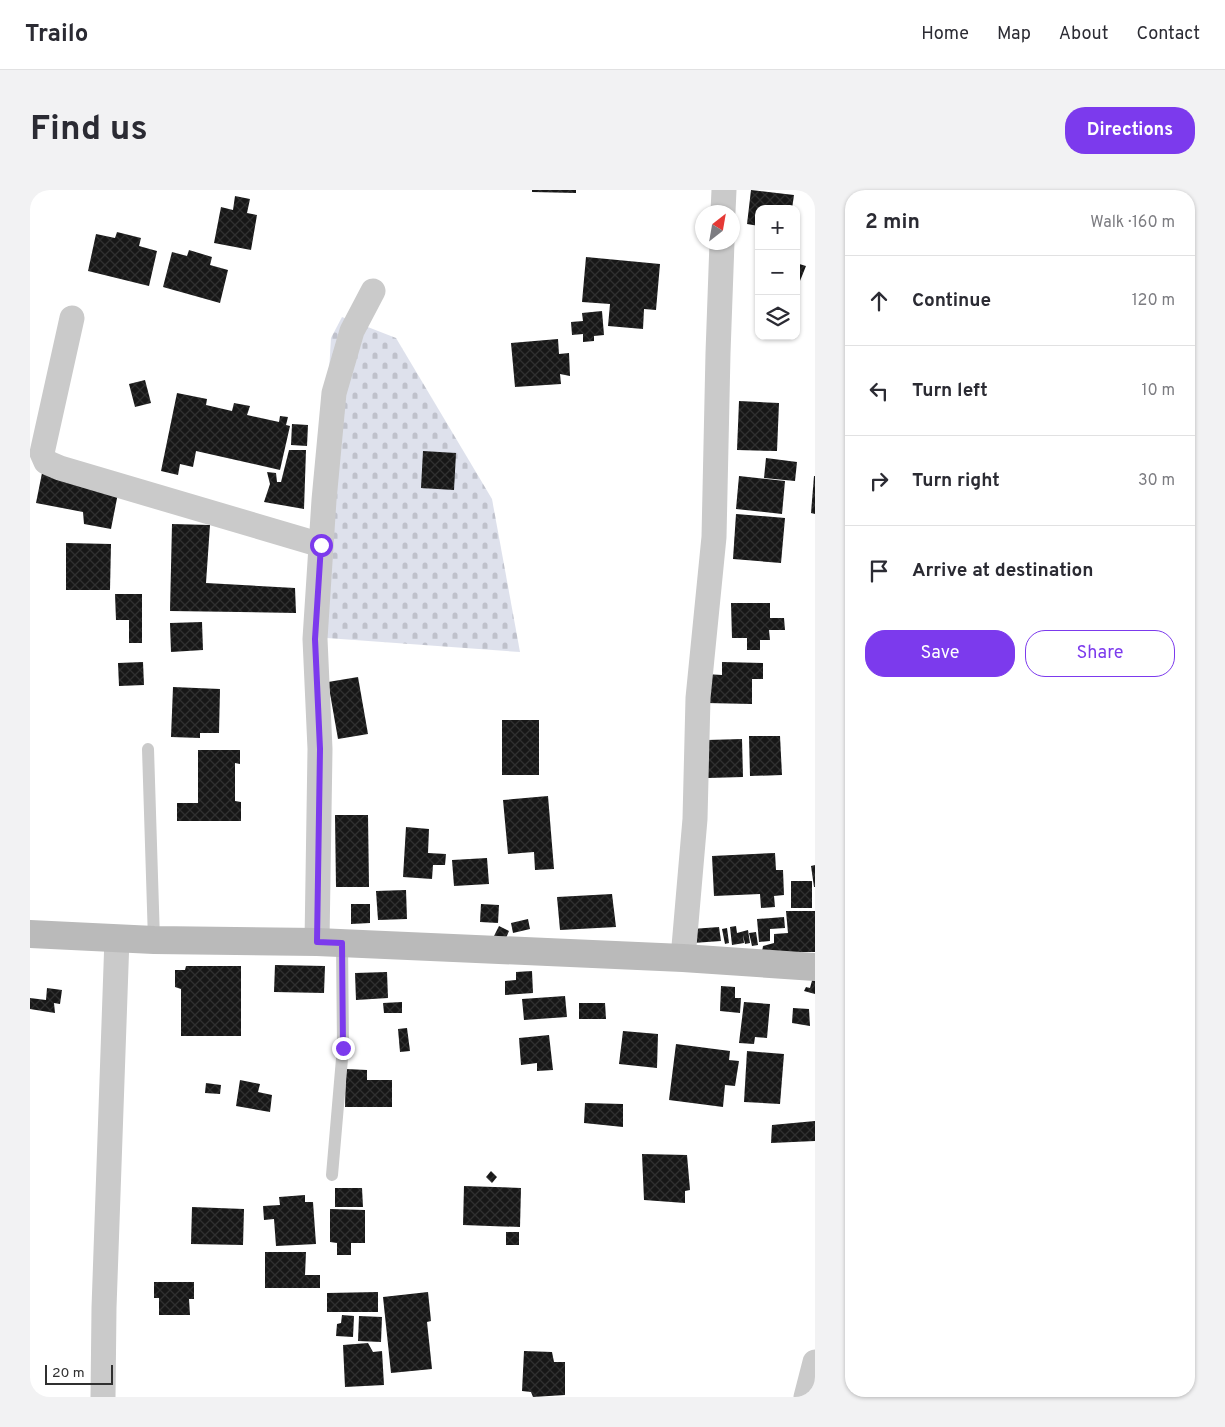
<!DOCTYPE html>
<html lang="en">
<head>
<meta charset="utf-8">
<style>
  :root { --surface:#fff; --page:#f2f2f3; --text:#2b2b33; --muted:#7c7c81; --line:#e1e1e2; --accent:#7c3aed }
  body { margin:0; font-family:Overpass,sans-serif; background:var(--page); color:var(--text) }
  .controls { position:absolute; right:15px; top:15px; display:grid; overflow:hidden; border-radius:10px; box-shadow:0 1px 4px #0004 }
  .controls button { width:45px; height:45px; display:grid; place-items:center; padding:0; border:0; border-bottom:1px solid var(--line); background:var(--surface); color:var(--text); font:25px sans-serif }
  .compass { position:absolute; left:665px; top:15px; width:45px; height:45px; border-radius:50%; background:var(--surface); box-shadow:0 1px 4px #0004; rotate:31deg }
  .scale { position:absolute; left:15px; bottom:12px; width:68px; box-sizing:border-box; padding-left:5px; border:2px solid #303030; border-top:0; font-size:14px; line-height:18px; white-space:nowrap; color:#303030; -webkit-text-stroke:4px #fff; paint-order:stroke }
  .stop { position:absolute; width:15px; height:15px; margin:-11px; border:4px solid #7c3aed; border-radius:50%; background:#fff }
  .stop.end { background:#7c3aed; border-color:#fff; box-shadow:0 1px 5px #0008 }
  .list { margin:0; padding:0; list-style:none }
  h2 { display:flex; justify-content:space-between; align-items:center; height:65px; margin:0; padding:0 20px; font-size:21px }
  h2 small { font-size:16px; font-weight:400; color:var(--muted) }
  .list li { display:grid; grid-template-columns:32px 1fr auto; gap:15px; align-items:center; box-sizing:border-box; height:90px; padding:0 20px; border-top:1px solid var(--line) }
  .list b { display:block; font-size:19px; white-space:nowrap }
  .list em { font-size:16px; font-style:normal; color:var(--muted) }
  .actions { display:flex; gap:10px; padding:15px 20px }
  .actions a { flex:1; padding:11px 0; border:1px solid var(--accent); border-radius:20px; text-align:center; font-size:18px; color:var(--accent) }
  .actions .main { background:var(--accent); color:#fff }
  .icon { flex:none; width:28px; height:28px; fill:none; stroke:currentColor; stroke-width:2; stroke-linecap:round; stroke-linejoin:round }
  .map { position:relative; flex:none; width:785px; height:1207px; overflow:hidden; border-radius:20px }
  header { display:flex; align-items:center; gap:30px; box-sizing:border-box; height:70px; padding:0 25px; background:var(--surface); border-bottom:1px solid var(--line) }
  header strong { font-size:24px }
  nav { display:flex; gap:28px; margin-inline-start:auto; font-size:18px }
  .intro { display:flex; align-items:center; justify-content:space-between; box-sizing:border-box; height:120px; padding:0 30px }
  h1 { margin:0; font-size:35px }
  .button { padding:12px 22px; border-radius:20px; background:var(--accent); color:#fff; font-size:18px; font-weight:700 }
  main { display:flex; gap:30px; padding:0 30px }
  aside { flex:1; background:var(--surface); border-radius:20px; box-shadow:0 1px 4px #0004 }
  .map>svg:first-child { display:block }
</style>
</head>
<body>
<header>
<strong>Trailo</strong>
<nav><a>Home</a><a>Map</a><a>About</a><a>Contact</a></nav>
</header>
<div class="intro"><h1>Find us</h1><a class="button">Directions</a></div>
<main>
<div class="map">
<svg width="785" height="1207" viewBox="0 0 785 1207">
  <defs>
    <pattern id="cemetery-stones" width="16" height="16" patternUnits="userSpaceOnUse" patternTransform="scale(1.25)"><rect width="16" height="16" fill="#dee1ec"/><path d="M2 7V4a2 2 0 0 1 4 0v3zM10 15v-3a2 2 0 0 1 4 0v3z" fill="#bfc1cb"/></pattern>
    <pattern id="building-cross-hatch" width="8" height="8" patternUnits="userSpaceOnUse" patternTransform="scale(1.25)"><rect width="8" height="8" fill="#171717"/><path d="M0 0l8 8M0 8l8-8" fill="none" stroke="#303030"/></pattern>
  </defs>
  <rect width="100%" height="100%" fill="#fff"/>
  <polygon fill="url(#cemetery-stones)" points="312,127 366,148 462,309 490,462 283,447 301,148"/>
  <g fill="url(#building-cross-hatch)">
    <polygon points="502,0 546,0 546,3 502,2"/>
    <polygon points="721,0 764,5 762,19 729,19 729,36 717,34"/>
    <polygon points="205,6 220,9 217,23 227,25 221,60 184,53 191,17 203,20"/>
    <polygon points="87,42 111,48 109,56 127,61 119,96 58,81 66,44 85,48"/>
    <polygon points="159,60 182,67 180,75 198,80 190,113 133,97 142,62 157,66"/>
    <polygon points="556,67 630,74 626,120 614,119 613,139 578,136 580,114 552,112"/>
    <polygon points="766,73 776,76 766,101"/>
    <polygon points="572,121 574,145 564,146 564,151 553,152 553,144 542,145 541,132 553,131 552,123"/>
    <polygon points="528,149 529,164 539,163 540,186 530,184 531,194 485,197 481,153"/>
    <polygon points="115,190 121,213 105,217 99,194"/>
    <polygon points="147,203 177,209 176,215 202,221 204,213 220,216 217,225 249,232 250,226 258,227 256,235 260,236 250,280 166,261 163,277 150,274 148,285 131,281"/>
    <polygon points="709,211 749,213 747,261 707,260"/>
    <polygon points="262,234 278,235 277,256 261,255"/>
    <polygon points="259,260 276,260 274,319 234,312 240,294 237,282 246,283 247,292 251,292"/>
    <polygon points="393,261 426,263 424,300 391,298"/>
    <polygon points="736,268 767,272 765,291 734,288"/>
    <polygon points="12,283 89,298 81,339 54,334 53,322 6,313"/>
    <polygon points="709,286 755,291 752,324 706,319"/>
    <polygon points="784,286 785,286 785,324 781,323"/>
    <polygon points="706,324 755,328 751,373 703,369"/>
    <polygon points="142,334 180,335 176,393 265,398 266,423 140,421"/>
    <polygon points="36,353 81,354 80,400 36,400"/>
    <polygon points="85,404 112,404 112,453 99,453 99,430 86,430"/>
    <polygon points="701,413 740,413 740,428 754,428 755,440 739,440 740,450 730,450 730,460 717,460 717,448 702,448"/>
    <polygon points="172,432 173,460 141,462 140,433"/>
    <polygon points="113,472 114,495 89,496 88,473"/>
    <polygon points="692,472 733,473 733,489 722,489 722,514 676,513 676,484 692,485"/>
    <polygon points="328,487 338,544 308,549 298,492"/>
    <polygon points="143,497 190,499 189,543 170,543 170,548 141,547"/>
    <rect x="472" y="530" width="37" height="55"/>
    <polygon points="719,546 750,546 752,585 720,586"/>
    <polygon points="712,549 713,587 678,588 677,550"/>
    <polygon points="168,560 210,560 210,574 205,573 205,611 211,612 211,631 147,631 147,613 168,613"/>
    <polygon points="518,606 524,679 505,680 504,662 478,664 473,610"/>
    <polygon points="305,625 338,625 339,697 306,697"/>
    <polygon points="376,637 399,639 398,663 416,664 415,675 403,675 402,689 373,687"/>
    <polygon points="745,663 746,680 753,680 754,705 744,706 745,717 731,718 730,704 684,706 682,666"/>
    <polygon points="457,668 459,694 424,696 422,670"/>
    <polygon points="785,675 785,697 784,697 781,676"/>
    <rect x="761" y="691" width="21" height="27"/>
    <polygon points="376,700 377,729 348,730 346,701"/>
    <polygon points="582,704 586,737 530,740 527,707"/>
    <polygon points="321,714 340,714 340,733 321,734"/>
    <polygon points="451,714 469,715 468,733 450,732"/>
    <polygon points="756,721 785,721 785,762 732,762 733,756 744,753 744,744 758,743"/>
    <polygon points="754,727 755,738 740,739 740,751 729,752 727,729"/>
    <polygon points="498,729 500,739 483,743 481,733"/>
    <polygon points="469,736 479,741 473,755 462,750"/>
    <polygon points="706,736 707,743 718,740 720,753 715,754 713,745 714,753 702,755 700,737"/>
    <polygon points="689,737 691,751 663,753 662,739"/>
    <polygon points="697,738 699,753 695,754 692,739"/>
    <polygon points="726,742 728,755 722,756 719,743"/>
    <polygon points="245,775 295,776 294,803 244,802"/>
    <polygon points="156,776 211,776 211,846 151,846 151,799 145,797 145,780 155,780"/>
    <polygon points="502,781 503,803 475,805 475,791 486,790 486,782"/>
    <polygon points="357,782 358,808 326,810 325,783"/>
    <polygon points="783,787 785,787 785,804 774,801 776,797 780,798"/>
    <polygon points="691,796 705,797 705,808 711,808 710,823 690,821"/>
    <polygon points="17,798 32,800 30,814 24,813 25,823 0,819 0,808 16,810"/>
    <polygon points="535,806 537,827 494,830 492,809"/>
    <polygon points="372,812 372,823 354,823 353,813"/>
    <polygon points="714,812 740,814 737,848 725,847 724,854 709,853"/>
    <polygon points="549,813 575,813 576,829 549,829"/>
    <polygon points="763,818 779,819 780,836 762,833"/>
    <polygon points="377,838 380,861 370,862 368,839"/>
    <polygon points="593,841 628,844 627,878 589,874"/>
    <polygon points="519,845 523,880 507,881 507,873 491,875 489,848"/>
    <polygon points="646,854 700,861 699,870 709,871 705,896 695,895 693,917 639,910"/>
    <polygon points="717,861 754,864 750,914 714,912"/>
    <polygon points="316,879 337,880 337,890 362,890 362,917 315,917"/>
    <polygon points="210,890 230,894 228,902 242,905 240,922 206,916"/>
    <polygon points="176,893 191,895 190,904 175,903"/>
    <polygon points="555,913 593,914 593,937 554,933"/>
    <polygon points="785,931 785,951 741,953 742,935"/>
    <polygon points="612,964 657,965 660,1000 655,1001 655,1013 614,1010"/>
    <polygon points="461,981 467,987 462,993 456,987"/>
    <polygon points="434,996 491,998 490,1037 433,1035"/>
    <polygon points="305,998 332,998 333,1017 305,1017"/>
    <polygon points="275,1005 275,1012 283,1012 286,1054 246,1056 244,1029 234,1030 233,1016 250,1015 249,1007"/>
    <polygon points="162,1017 214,1019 213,1055 161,1054"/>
    <polygon points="300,1019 335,1020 335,1053 321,1053 321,1065 307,1065 307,1053 300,1052"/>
    <rect x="476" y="1042" width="13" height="13"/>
    <polygon points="235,1062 276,1062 275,1085 290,1085 290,1098 235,1098"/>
    <polygon points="124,1092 164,1092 164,1109 159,1109 160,1125 129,1125 129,1108 124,1108"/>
    <polygon points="348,1102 348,1122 297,1122 297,1103"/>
    <polygon points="398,1102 401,1131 397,1132 402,1179 361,1183 353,1107"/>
    <polygon points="312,1125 324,1126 323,1147 306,1146 307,1134 311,1133"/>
    <polygon points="329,1126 352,1127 351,1152 328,1151"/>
    <polygon points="338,1153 343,1162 352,1161 354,1195 315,1197 313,1155"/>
    <polygon points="494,1161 522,1162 524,1172 535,1172 535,1205 503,1207 501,1202 492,1201"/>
  </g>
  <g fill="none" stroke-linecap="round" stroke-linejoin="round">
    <g stroke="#cacaca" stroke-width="12">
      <polyline points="118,559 124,750"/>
      <polyline points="302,985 313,857 312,753"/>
    </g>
    <g stroke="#cacaca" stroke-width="25">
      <polyline points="693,22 694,0"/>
      <polyline points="42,128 12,263 16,272 30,278 291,355"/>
      <polyline points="287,752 290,559 285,449 294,310 304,203 322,141 343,101"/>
      <polyline points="653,768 665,629 668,508 684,347 688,163 692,52"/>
      <polyline points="73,1207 74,1118 87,748"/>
      <polyline points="776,1207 785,1172"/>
    </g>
    <polyline stroke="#bababa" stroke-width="28" points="0,744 124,750 287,752 653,768 785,777"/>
  </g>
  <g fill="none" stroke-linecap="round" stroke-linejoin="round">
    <polyline stroke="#7c3aed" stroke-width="6" points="291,355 285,449 290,559 287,752 312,753 313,858"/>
  </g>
</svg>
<div class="controls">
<button>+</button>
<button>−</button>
<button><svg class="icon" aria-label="layers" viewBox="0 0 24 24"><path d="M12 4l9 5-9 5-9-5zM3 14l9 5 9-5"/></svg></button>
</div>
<svg class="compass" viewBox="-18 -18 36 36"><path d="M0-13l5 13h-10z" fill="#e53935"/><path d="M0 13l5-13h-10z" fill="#7c7c81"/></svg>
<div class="scale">20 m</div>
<div class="stop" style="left:291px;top:355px"></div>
<div class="stop end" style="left:313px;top:858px"></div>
</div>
<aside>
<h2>2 min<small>Walk · 160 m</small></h2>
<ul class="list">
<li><svg class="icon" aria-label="ahead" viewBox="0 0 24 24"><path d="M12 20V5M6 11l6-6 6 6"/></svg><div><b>Continue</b></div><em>120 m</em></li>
<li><svg class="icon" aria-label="left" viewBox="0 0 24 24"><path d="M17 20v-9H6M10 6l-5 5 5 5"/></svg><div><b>Turn left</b></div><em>10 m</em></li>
<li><svg class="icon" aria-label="right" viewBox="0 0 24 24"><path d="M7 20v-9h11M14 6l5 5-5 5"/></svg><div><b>Turn right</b></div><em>30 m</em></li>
<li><svg class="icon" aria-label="arrive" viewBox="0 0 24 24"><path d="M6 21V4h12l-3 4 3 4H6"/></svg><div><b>Arrive at destination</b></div></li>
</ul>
<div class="actions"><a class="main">Save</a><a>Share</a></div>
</aside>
</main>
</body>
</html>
